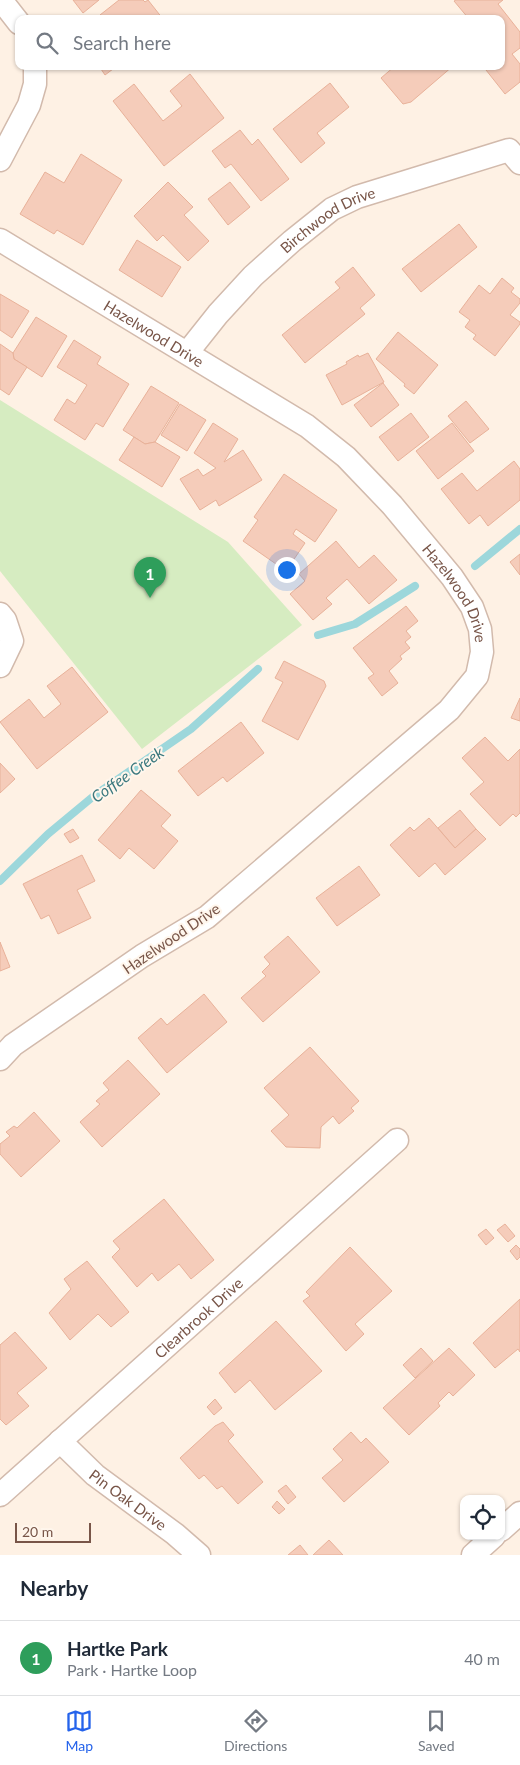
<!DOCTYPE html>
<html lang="en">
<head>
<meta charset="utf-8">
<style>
  :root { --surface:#fff; --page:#f2f2f3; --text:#1f2937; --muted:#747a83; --line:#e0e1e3; --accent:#2563eb }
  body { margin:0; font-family:Lato,sans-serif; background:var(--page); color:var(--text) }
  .controls { position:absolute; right:15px; bottom:15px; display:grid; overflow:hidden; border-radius:10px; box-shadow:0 1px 4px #0004 }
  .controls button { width:45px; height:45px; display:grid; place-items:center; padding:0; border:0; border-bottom:1px solid var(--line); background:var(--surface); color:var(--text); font:25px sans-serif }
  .scale { position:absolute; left:15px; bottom:12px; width:76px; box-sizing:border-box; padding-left:5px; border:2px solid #785548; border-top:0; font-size:14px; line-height:18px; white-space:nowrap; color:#785548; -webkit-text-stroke:4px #fff6ec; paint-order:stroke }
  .you { position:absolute; left:286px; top:569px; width:18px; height:18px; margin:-12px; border:4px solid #fff; border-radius:50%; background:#1a73e8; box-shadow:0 0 0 8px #1a73e833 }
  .badge { display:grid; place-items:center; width:32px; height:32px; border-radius:50%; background:var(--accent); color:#fff; font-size:16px; font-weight:700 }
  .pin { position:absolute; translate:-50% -41px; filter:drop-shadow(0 1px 2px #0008) }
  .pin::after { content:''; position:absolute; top:26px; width:18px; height:15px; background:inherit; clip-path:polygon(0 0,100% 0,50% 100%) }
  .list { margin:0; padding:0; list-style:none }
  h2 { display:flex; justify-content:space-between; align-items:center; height:65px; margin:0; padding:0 20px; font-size:21px }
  h2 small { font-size:16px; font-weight:400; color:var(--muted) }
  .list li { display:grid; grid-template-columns:32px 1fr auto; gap:15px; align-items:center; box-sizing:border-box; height:75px; padding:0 20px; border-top:1px solid var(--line) }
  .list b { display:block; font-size:19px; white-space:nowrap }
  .list p { margin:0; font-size:16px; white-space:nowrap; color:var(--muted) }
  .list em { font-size:16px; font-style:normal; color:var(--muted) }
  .icon { flex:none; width:28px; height:28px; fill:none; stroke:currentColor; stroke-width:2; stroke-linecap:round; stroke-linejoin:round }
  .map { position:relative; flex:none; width:520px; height:1555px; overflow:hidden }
  .search { position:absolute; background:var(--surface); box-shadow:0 1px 4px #0004; left:15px; right:15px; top:15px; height:55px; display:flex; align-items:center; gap:12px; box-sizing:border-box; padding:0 18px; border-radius:10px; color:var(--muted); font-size:19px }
  .sheet { height:140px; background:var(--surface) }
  nav { display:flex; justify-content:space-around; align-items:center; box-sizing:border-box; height:70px; border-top:1px solid var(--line); background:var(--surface); font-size:14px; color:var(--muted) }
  nav a { display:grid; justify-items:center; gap:2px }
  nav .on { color:var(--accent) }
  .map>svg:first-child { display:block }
</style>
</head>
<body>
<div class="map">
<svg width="520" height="1555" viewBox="0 0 520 1555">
  <rect width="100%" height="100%" fill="#fef1e4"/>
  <polygon fill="#d6ecc1" points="0,400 228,542 302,625 142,749 0,571"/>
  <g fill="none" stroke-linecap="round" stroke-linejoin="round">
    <g stroke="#9dd7db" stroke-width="8">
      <polyline points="475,566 520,529"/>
      <polyline points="318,635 355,624 415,586"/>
      <polyline points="0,881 48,834 95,795 191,729 258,669"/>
    </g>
  </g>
  <g fill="#f5ccba" stroke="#e8b199">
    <polygon points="73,0 99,0 83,13"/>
    <polygon points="119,0 143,0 145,2 148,0 163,19 103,19 100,15"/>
    <polygon points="456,0 503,0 498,4 520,32 520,48 512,54 520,64 520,82 505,94 486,70 490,66 501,66 501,19 469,19 454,1"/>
    <polygon points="99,66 117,66 105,75"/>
    <polygon points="395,66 453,66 411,102 403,104 381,78"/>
    <polygon points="190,74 224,118 164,166 113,101 134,84 163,121 182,106 170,91"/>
    <polygon points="330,83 349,107 317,133 325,143 301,163 273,129"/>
    <polygon points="240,130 252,145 258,139 289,179 261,201 231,164 225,168 212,151"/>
    <polygon points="81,154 122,180 83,245 57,230 54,234 20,214 45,172 64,183"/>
    <polygon points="168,182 193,207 184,215 209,241 188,261 163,235 157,241 134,216"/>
    <polygon points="230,182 250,207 228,225 208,199"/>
    <polygon points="459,224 477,247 421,292 402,269"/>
    <polygon points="137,240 181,267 162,297 119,270"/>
    <polygon points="353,267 375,295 360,308 365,314 305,363 282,335 340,288 335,282"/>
    <polygon points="502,278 514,288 511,292 520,299 520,303 510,315 520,322 520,324 495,356 473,339 476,335 465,327 470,320 459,312 479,285 490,294"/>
    <polygon points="0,294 29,311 12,338 0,330"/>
    <polygon points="36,317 67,336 42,377 14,359 13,353"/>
    <polygon points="398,332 438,365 414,394 404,386 405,384 376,359"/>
    <polygon points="74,340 101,357 97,364 129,384 103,427 96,423 85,440 54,420 67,399 75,404 87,385 57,367"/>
    <polygon points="0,344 13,353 14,359 27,367 9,395 0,389"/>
    <polygon points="368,353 384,382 342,405 326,375 347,364 346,362 358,355 359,357"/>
    <polygon points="383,383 399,405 371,427 354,405"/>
    <polygon points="151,386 179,403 155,442 145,444 123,430"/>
    <polygon points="466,401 489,429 470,443 448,416"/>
    <polygon points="180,404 206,420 187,451 161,435"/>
    <polygon points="411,413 429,437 398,461 379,437"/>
    <polygon points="213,423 238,439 224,462 243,450 262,480 219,506 216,500 200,510 180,479 198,469 203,476 216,468 194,453"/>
    <polygon points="452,423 474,451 438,479 416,451"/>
    <polygon points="134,437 145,444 155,442 180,457 162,487 119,460"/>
    <polygon points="514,461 520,469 520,500 488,526 480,515 469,524 441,489 462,473 477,491"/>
    <polygon points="284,474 337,510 315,542 296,529 293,534 305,543 286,571 243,541 258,520 254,517"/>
    <polygon points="336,541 359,568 374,555 397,580 369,604 347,579 326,598 332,604 313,620 290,594 305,581 299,574"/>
    <polygon points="520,554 520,575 510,562"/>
    <polygon points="406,606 418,621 406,631 411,637 405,642 410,648 400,656 402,659 389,671 398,683 382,696 368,678 374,674 353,648"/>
    <polygon points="284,661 324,681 326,686 298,740 262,721 283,682 275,678"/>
    <polygon points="72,667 108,712 37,769 0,722 29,699 44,718 61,704 47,686"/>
    <polygon points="520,698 520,721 511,718"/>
    <polygon points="241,722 264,753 227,782 223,777 198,796 178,771"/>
    <polygon points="485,737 508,761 520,749 520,813 516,817 513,814 500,826 470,794 484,782 462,758"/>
    <polygon points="0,763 15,779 0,793"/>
    <polygon points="141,790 171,815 161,826 178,841 154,869 129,848 120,859 98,840"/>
    <polygon points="460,810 476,829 455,848 438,828"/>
    <polygon points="429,818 455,848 476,829 486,839 445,875 435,863 419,877 390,845 410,827 414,831"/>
    <polygon points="73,829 79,838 70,843 64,834"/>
    <polygon points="82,855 95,881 77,890 91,918 58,934 49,915 41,919 23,884"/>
    <polygon points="359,866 380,895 337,926 316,898"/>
    <polygon points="288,936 320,972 263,1022 241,998 266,976 262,972 270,964 264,957"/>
    <polygon points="0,942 10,967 0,971"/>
    <polygon points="204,994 227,1022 167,1073 138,1038 161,1018 167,1025"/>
    <polygon points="310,1047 359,1101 351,1108 354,1111 339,1124 333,1116 321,1127 320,1148 286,1147 271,1131 289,1115 264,1088"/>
    <polygon points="128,1060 160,1094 102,1147 80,1122 100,1104 96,1101 109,1090 103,1083"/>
    <polygon points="34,1112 60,1141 21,1177 0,1154 0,1144 10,1136 6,1132 14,1126 17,1128"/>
    <polygon points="164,1199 214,1260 191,1279 179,1264 158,1281 152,1273 137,1287 112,1257 120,1249 113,1241"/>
    <polygon points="505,1224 515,1236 508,1242 497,1230"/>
    <polygon points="486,1229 494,1238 486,1245 478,1235"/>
    <polygon points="516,1245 520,1249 520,1257 517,1260 510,1251"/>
    <polygon points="350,1247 392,1291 355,1324 364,1334 346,1351 303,1301 310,1296 306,1292"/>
    <polygon points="87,1261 129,1312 111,1327 98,1314 70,1340 49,1313 71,1289 64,1279"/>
    <polygon points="520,1299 520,1352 518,1349 495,1368 473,1343"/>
    <polygon points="276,1321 322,1371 275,1410 250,1380 235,1393 219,1373"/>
    <polygon points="15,1332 47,1368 17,1393 29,1406 6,1425 0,1419 0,1345"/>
    <polygon points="421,1348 433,1361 415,1378 403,1365"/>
    <polygon points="449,1348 475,1375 453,1396 449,1392 438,1403 440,1406 409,1435 383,1408"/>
    <polygon points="215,1399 222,1408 214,1415 207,1407"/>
    <polygon points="223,1422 234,1435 228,1441 263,1482 238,1504 222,1486 217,1489 204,1475 199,1479 180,1458 215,1426"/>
    <polygon points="351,1432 361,1443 366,1438 389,1462 344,1502 322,1478 343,1460 333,1449"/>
    <polygon points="286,1485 296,1497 288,1504 278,1491"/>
    <polygon points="277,1501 285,1509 279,1514 272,1507"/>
    <polygon points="329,1540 343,1555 313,1555"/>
    <polygon points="300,1545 308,1555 288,1555"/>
  </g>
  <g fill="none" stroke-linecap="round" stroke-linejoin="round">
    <g stroke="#d2baac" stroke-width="25">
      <g id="minor">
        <polyline points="1,0 19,23"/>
        <polyline points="0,160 29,105 35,84 35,66"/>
        <path id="s1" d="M 0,240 L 307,426 L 346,457 L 392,505 L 452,577 L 472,607 L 480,629 L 482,652 L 477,676 L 449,710 L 207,917 L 142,956 L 13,1045 L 0,1059"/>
        <path id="s2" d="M 187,353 L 218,314 L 253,276 L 292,241 L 332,209 L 357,197 L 509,150 L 520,163"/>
        <polyline points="0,614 5,620 12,641 0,666"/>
        <path id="s3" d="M 60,1441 L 95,1475 L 175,1534 L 199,1555"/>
        <path id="s4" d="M 0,1495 L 397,1140"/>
        <polyline points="501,1530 520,1513"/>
        <polyline points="473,1555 494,1536"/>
      </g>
    </g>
    <use href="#minor" stroke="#fff" stroke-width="22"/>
  </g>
  <g text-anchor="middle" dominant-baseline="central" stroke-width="4" stroke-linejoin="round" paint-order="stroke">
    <g font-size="15" fill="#785548" stroke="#fff6ec">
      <text stroke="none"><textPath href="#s2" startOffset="196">Birchwood Drive</textPath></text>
      <text stroke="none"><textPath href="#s1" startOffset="180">Hazelwood Drive</textPath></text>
      <text stroke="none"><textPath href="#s1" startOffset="585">Hazelwood Drive</textPath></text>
      <text transform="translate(171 938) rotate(-34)">Hazelwood Drive</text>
      <text stroke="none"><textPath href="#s4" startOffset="266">Clearbrook Drive</textPath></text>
      <text stroke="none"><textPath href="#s3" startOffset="90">Pin Oak Drive</textPath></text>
    </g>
    <g font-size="16" font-style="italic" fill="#3a787e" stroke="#fff6ec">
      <text transform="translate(127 774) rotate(-35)">Coffee Creek</text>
    </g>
  </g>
</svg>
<div class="controls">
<button><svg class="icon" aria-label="locate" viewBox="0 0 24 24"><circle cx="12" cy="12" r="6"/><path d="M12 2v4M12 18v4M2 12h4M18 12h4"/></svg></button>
</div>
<div class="scale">20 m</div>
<div class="you"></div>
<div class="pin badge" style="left:150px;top:598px;background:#2e9e5b">1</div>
<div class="search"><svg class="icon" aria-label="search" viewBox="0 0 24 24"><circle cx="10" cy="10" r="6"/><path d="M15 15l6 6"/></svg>Search here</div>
</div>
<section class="sheet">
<h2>Nearby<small></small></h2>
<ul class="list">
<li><span class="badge" style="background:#2e9e5b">1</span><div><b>Hartke Park</b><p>Park · Hartke Loop</p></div><em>40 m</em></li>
</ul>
</section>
<nav>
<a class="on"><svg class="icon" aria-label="map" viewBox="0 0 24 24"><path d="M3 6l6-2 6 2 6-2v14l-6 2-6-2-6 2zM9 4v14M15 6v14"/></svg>Map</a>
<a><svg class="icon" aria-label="directions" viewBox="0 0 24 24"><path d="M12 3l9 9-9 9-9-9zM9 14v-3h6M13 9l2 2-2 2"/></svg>Directions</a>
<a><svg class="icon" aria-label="saved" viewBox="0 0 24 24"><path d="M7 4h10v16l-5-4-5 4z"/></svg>Saved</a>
</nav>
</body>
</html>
